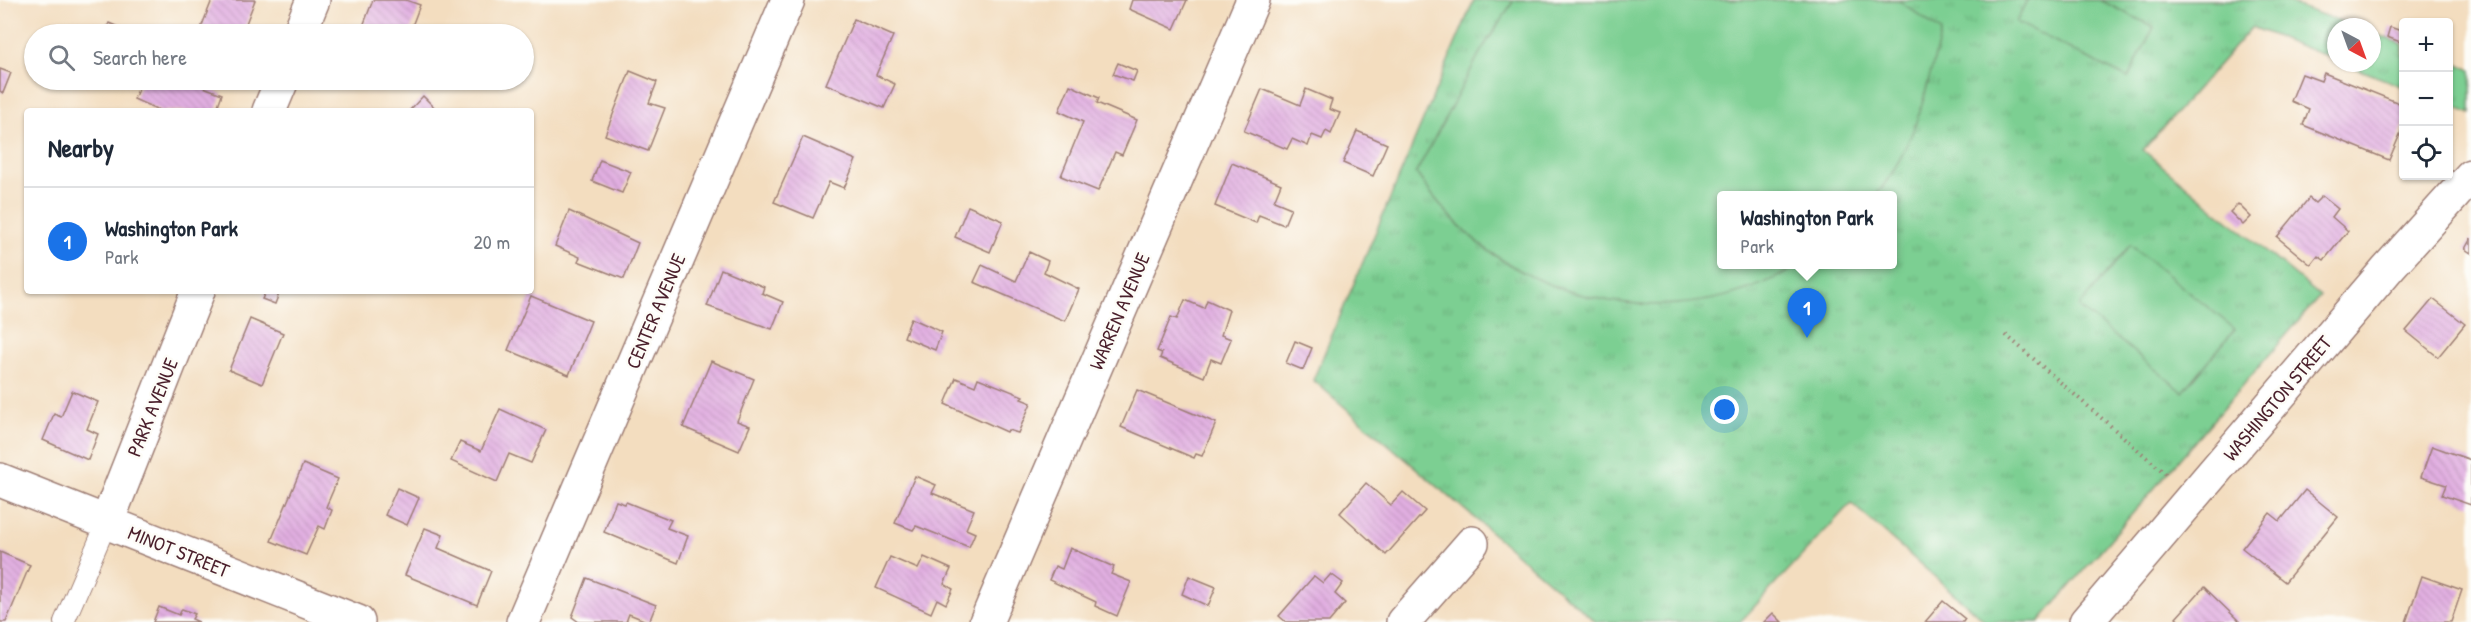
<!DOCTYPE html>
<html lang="en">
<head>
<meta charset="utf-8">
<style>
  :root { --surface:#fff; --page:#f2f2f3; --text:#1f2937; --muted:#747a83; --line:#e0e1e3; --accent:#1a73e8 }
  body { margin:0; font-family:"Patrick Hand",sans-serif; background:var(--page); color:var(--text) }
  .controls { position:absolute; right:18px; top:18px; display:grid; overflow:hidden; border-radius:6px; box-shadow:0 2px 4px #0004 }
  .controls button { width:54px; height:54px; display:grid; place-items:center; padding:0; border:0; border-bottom:2px solid var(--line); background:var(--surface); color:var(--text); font:30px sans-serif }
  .compass { position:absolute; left:2327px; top:18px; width:54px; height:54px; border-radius:50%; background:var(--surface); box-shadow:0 2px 4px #0004; rotate:139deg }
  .you { position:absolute; left:1725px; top:410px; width:21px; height:21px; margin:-15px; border:4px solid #fff; border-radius:50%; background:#1a73e8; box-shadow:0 0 0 9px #1a73e833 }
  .badge { display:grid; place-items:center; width:39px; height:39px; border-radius:50%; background:var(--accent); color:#fff; font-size:20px; font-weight:700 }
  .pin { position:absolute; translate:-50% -50px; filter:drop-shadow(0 2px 3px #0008) }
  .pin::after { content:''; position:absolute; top:32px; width:21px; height:18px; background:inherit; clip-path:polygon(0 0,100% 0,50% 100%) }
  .popup { position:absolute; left:1717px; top:191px; width:180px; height:78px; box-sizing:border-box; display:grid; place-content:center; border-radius:6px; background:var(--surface); filter:drop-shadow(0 2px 4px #0005); font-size:20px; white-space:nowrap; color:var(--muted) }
  .popup b { font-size:22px; color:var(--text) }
  .popup::after { content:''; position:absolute; left:50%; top:100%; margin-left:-12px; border:12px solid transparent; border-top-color:var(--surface) }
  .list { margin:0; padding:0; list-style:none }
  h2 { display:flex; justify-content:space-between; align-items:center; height:78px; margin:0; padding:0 24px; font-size:26px }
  h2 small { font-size:20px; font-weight:400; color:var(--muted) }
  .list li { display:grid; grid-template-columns:39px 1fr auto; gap:18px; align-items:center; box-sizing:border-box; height:108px; padding:0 24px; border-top:2px solid var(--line) }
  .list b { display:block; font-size:22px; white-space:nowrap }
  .list p { margin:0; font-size:20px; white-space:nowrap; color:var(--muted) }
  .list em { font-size:20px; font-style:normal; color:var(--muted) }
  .icon { flex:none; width:33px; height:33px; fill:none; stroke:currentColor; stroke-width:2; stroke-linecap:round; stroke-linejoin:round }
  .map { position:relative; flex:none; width:2471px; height:622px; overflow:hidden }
  .search { position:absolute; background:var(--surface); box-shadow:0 2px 4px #0004; left:24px; top:24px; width:510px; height:66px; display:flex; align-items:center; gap:15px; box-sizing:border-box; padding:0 21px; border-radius:33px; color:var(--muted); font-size:22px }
  .panel { position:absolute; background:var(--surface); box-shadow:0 2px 4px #0004; left:24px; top:108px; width:510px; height:186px; border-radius:6px }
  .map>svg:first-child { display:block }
</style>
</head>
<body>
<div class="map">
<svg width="2471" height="622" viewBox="0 0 2471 622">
  <defs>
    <pattern id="park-tufts" width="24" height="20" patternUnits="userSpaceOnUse" patternTransform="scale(1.5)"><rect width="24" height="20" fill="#7ccf92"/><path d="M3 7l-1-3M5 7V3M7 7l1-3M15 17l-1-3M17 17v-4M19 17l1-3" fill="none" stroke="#6db17e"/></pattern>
    <pattern id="building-back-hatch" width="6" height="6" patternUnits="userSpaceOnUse" patternTransform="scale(1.5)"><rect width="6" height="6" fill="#e1afe1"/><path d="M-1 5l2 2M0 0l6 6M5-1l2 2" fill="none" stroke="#c396c1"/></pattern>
  </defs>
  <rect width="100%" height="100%" fill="#fdfcf7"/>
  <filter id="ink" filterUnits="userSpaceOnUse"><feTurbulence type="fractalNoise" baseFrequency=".0167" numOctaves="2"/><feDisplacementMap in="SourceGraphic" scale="12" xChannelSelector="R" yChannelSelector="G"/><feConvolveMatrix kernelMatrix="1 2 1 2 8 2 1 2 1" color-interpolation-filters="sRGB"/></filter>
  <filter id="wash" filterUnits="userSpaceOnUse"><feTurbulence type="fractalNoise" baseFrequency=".008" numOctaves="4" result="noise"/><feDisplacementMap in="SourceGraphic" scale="24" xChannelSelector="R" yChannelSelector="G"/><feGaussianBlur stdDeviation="1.35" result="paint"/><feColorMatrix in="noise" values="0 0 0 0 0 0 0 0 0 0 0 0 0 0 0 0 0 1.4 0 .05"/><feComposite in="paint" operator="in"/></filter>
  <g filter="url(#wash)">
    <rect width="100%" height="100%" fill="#f3ddbf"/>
    <g fill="url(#park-tufts)" stroke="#63775e" stroke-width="1.5" fill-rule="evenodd">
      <path d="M 1474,0 L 2281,0 L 2356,27 L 2336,27 L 2336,60 L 2252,27 L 2143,150 L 2320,296 L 2039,622 L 1986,622 L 1851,503 L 1740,622 L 1596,622 L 1313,380 ZM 1722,196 L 1892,196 L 1892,264 L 1722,264 Z"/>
      <polygon points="2372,33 2403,44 2403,87 2343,63 2372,63"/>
      <polygon points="2449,60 2471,70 2471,114 2449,105"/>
    </g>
    <g fill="#7ccf92" stroke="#63775e" stroke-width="1.5">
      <path d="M 1514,0 L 1898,0 L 1941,31 C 1927,89 1915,148 1876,195 L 1722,196 L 1722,264 L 1799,265 C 1708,322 1587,316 1499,258 C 1465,236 1439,206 1416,173 L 1481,51 Z"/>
      <polygon points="2027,0 2100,0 2154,27 2128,78 2016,22"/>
      <polygon points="2130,245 2235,329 2183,392 2079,307"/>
    </g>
    <g id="blocks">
      <g fill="url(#building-back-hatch)">
        <polygon points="212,0 255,0 242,34 218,34 201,28"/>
        <polygon points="373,0 406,0 420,5 409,34 360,34"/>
        <polygon points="1132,0 1187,0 1174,29 1129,9"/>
        <polygon points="854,19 893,36 876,75 895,84 884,108 826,84"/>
        <polygon points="109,23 135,34 104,34"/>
        <polygon points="2390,27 2404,32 2403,43 2387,37"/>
        <polygon points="1118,63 1137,71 1133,81 1113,74"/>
        <polygon points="0,69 11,73 3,93 0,91"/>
        <polygon points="630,71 657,82 649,103 665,108 648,151 605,135"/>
        <polygon points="2324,73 2404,105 2404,125 2389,160 2303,125 2309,109 2291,101 2302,74 2321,81"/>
        <polygon points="142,80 185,80 222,94 216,111 161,111 134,99"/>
        <polygon points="1070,85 1099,98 1097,103 1137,120 1122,155 1115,152 1098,191 1061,176 1083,122 1059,111"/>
        <polygon points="1262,89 1300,105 1306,89 1332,100 1329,109 1340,113 1331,134 1326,131 1322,139 1312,135 1308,146 1292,139 1287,149 1244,131"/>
        <polygon points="423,96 434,107 430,111 409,111"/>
        <polygon points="1357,131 1387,144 1373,176 1343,163"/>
        <polygon points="803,137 856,160 844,188 829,182 813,218 774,202"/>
        <polygon points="600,160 631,172 622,193 592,181"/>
        <polygon points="1232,163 1281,184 1274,201 1291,208 1284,225 1259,215 1256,223 1215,206"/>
        <polygon points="2322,196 2338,209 2332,217 2348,231 2324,260 2318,256 2311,265 2277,237 2309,198 2315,203"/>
        <polygon points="2238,204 2251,217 2243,225 2230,212"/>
        <polygon points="968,206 1003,221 990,252 955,237"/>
        <polygon points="569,211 638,243 624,279 578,261 580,257 555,246"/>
        <polygon points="2471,238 2471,253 2465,249"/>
        <polygon points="1029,252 1048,261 1044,272 1079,289 1065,321 974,282 982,265 1016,281"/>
        <polygon points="721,269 764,287 762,293 783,302 772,329 707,306"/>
        <polygon points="266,291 280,291 275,304 262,299"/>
        <polygon points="531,296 591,321 569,375 508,350"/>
        <polygon points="2433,299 2465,324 2438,357 2406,331"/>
        <polygon points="1185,300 1204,308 1207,300 1229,310 1221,335 1231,339 1221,363 1211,359 1204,377 1160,358 1162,353 1157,351 1171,317 1177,319"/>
        <polygon points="911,318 942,332 935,350 904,337"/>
        <polygon points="250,319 283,333 262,384 229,370"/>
        <polygon points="1295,341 1312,348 1303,370 1286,363"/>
        <polygon points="711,361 754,379 737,421 750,426 739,451 683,427"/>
        <polygon points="956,378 975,386 978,378 1023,396 1021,399 1031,403 1018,433 1008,430 1007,432 945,404"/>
        <polygon points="1137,390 1216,423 1202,456 1196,454 1194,458 1121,427"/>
        <polygon points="72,391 98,402 87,429 98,434 88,460 43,440 54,414 61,417"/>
        <polygon points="500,409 546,430 531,463 509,454 497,482 451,461 460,442 481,451"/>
        <polygon points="2432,446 2471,460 2471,505 2442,495 2446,485 2421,477"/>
        <polygon points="303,464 338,479 326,507 332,510 325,529 319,526 306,555 271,541"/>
        <polygon points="915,476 936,485 932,493 974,510 966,529 975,533 969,547 916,526 913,530 895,523"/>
        <polygon points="1366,483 1391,505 1403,492 1425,511 1386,555 1340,513"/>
        <polygon points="397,488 419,498 407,525 385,515"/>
        <polygon points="2305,490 2338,517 2285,582 2242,548 2270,513 2280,521"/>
        <polygon points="616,501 625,504 626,502 671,520 667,528 688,536 678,563 604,532"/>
        <polygon points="425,528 443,535 438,548 491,571 477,605 405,575"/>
        <polygon points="1070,548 1114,567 1111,574 1131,582 1117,616 1095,606 1096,602 1049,580 1055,566 1062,569"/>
        <polygon points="0,552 30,565 6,622 0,622"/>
        <polygon points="890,557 918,569 924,557 951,569 944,584 953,589 946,604 937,599 931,613 876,588"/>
        <polygon points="1331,574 1343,583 1335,594 1345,603 1329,622 1286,622 1279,616 1314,576 1323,583"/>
        <polygon points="1189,576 1216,587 1208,606 1182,594"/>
        <polygon points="2422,576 2462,590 2451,622 2406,622"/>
        <polygon points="587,578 656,605 649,622 629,614 626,622 579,622 572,617"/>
        <polygon points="2204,587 2240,622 2180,622 2176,618"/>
        <polygon points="1943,601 1965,619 1963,622 1925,622"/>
        <polygon points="159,607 179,615 182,609 195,614 192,619 199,622 153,622"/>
        <polygon points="1773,613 1782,622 1764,622"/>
      </g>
    </g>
  </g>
  <g filter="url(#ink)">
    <use href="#blocks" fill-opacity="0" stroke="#9e7e75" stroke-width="1.5"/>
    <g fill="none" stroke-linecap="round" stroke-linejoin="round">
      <g stroke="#9e7e75" stroke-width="22">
        <polyline id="service" points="64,622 107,522"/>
      </g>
      <g stroke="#9e7e75" stroke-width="36">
        <g id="minor">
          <polyline points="299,34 313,0"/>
          <polyline points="269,111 282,80"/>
          <polyline points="0,480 358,622"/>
          <polyline points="107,522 198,291"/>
          <polyline points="523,622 788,0"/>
          <polyline points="986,622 1253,0"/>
          <polyline points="1403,622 1472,543"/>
          <polyline points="2086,622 2388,268 2471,176"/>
        </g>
      </g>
      <polyline stroke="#9e7e75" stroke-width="4" stroke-dasharray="1.5 4.5" stroke-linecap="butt" points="2006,335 2167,475"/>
      <use href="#service" stroke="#fff" stroke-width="20"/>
      <use href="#minor" stroke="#fff" stroke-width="33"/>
    </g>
  </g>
  <g text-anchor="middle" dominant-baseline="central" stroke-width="5" stroke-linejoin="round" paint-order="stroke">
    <g font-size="20" fill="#4a1f2b" stroke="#fdfcf7">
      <text transform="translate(655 311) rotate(-67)">CENTER AVENUE</text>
      <text transform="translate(1119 311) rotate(-67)">WARREN AVENUE</text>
      <text transform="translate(2277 398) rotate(-50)">WASHINGTON STREET</text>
      <text transform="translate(152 407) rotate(-68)">PARK AVENUE</text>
      <text transform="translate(179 551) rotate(22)">MINOT STREET</text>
    </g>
  </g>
</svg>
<div class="controls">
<button>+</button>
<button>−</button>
<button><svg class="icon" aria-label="locate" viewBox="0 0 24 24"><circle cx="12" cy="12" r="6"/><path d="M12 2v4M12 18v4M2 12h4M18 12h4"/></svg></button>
</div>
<svg class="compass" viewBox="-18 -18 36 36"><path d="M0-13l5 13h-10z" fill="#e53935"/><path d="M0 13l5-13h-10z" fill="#747a83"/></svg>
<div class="you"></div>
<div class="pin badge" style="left:1807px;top:338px">1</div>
<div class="popup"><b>Washington Park</b>Park</div>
<div class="search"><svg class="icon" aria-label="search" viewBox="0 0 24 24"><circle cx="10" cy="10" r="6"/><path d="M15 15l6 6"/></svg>Search here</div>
<section class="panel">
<h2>Nearby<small></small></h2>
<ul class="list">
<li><span class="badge">1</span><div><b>Washington Park</b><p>Park</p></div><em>20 m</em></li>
</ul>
</section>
</div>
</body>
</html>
